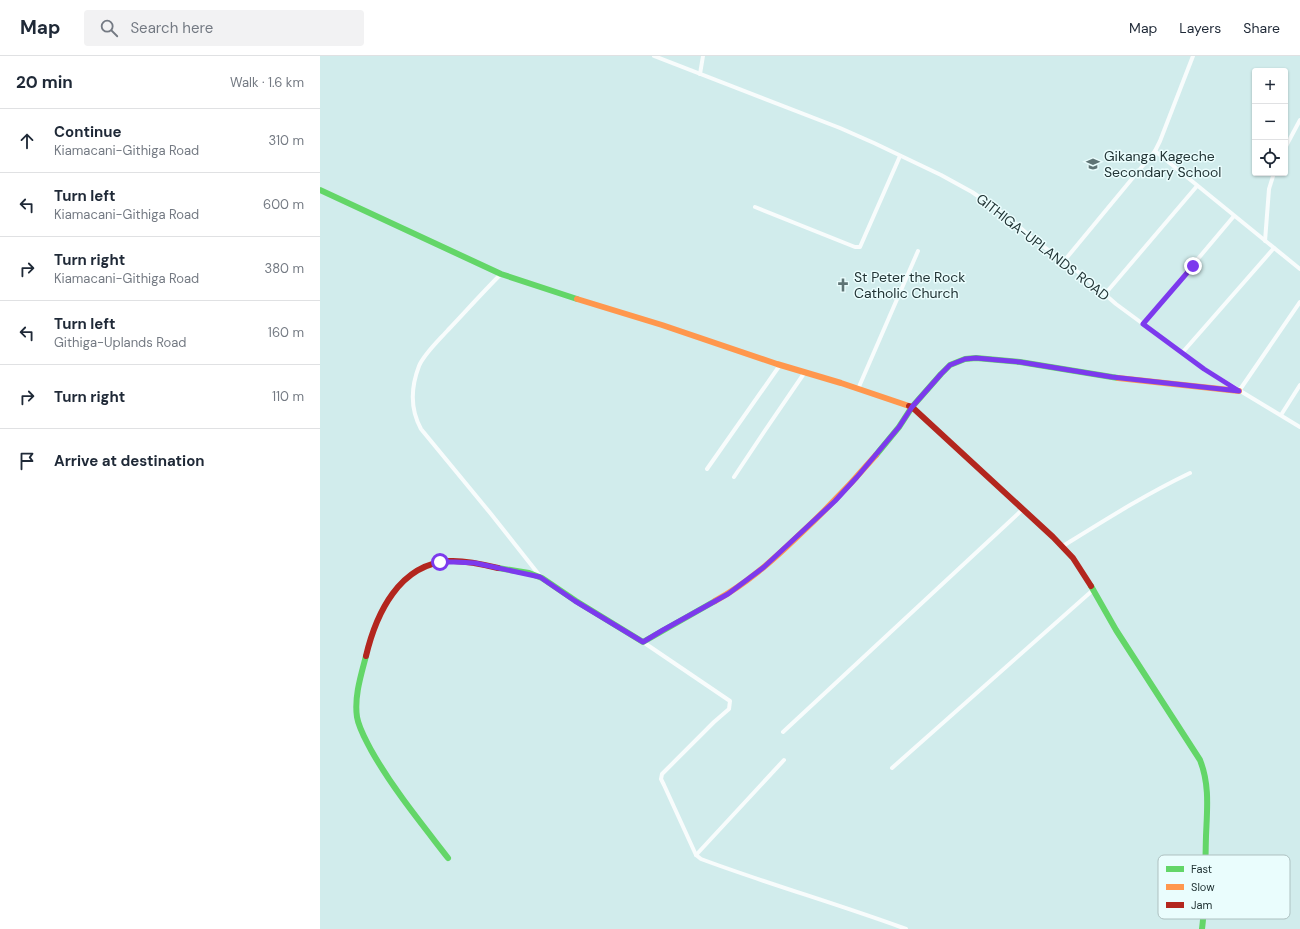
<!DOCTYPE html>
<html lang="en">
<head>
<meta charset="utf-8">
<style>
  :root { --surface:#fff; --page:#f2f2f3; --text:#1f2937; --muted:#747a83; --line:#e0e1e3 }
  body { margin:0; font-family:"DM Sans",sans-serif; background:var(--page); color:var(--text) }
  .controls { position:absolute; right:12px; top:12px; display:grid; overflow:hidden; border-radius:4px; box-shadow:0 1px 3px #0004 }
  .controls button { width:36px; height:36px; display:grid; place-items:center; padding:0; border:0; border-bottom:1px solid var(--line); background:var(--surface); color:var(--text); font:20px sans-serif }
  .stop { position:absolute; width:12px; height:12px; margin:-9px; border:3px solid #7c3aed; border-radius:50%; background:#fff }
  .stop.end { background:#7c3aed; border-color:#fff; box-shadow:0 1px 4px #0008 }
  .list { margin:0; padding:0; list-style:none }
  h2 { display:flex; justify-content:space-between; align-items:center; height:52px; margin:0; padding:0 16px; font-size:17px }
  h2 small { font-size:13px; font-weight:400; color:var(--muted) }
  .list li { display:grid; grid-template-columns:26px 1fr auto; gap:12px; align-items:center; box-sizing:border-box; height:64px; padding:0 16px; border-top:1px solid var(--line) }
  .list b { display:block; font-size:15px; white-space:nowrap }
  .list p { margin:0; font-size:13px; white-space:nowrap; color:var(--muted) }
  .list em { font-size:13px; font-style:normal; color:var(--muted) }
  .icon { flex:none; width:22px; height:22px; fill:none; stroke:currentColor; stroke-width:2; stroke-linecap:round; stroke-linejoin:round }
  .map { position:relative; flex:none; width:980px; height:873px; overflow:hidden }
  header { display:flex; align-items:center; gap:24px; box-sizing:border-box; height:56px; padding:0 20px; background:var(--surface); border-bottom:1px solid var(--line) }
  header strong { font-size:19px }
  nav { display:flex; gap:22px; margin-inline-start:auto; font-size:14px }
  .search { width:280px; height:36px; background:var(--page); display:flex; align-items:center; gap:10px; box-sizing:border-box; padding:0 14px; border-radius:4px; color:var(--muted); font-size:15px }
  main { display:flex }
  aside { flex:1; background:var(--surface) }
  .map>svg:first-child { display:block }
</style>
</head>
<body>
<header>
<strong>Map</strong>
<div class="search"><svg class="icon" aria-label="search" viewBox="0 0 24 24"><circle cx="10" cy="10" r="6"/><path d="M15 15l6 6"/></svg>Search here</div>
<nav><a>Map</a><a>Layers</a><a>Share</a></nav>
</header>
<main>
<aside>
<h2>20 min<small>Walk · 1.6 km</small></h2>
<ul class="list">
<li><svg class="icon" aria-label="ahead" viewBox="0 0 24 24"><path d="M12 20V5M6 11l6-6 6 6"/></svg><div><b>Continue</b><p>Kiamacani-Githiga Road</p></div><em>310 m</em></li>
<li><svg class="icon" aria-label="left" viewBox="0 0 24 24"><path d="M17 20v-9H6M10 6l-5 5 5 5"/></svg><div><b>Turn left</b><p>Kiamacani-Githiga Road</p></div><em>600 m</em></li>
<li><svg class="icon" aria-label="right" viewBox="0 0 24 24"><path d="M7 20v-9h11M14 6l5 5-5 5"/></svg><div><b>Turn right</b><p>Kiamacani-Githiga Road</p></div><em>380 m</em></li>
<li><svg class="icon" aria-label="left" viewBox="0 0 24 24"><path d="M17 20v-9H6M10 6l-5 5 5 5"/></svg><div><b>Turn left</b><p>Githiga-Uplands Road</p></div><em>160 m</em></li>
<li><svg class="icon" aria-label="right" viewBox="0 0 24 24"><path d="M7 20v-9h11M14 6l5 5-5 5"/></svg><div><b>Turn right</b></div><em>110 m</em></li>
<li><svg class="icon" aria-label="arrive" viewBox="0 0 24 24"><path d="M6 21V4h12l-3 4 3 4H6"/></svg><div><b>Arrive at destination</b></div></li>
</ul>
</aside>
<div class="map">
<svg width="980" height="873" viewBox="0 0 980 873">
  <rect width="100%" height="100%" fill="#d1ecec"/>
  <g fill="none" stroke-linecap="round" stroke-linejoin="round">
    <g stroke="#f8fcfc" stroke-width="4">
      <polyline points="334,0 520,72 554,87 621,119 652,136 687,160 712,182 765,221 796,248 884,313 980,371"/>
      <polyline points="380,18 383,0"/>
      <polyline points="965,92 980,64"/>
      <polyline points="835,95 980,213"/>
      <polyline points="435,151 535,191 540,191 580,100"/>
      <polyline points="945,185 949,133 954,117"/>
      <polyline points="744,205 835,95 840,85 873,0"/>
      <path d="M 181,218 C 163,236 146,255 128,274 C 119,284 104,298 99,310 C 91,331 90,353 101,373 L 171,458 L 220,520"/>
      <polyline points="785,238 877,130"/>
      <polyline points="823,268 914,160"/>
      <polyline points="862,297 954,192"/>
      <polyline points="538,333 598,195"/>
      <polyline points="919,335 980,246"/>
      <polyline points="961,359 980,329"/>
      <polyline points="387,413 460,309"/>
      <polyline points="414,421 446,373 485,316"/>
      <path d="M 743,490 C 785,464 826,438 870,417"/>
      <path d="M 323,586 L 410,645 L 409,653 L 394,666 L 342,718 L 341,723 L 344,729 L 376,799 L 381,803 C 448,828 518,848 586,873"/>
      <polyline points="463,676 703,453"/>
      <polyline points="572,712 773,534"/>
      <polyline points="376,799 464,704"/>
    </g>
    <g stroke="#63d668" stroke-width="6">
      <polyline points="0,134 181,218 257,243"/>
      <polyline points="556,399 579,371 592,351 621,318 630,309 645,303 656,302 700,306 798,322"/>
      <polyline points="178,512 209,517 222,522 256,545 323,586 395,545"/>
      <path d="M 771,530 L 796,574 L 880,704 C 890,729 887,754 886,780 C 885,811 886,842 882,873"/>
      <path d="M 46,600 C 41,619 34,641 37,661 C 39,673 46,684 51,694 C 73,733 101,767 128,802"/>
    </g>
    <g stroke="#ff974d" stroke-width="6">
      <polyline points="257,243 342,269 457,308 521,327 589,350"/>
      <polyline points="798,322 919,335"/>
      <path d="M 395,545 C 426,528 452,505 477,481 C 505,455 531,428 556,399"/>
    </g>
    <g stroke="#b3261e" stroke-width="6">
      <polyline points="589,350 592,351 733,481 753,502 771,530"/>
      <path d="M 46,600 C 56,558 79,508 129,505 C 145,504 162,508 178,512"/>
    </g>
  </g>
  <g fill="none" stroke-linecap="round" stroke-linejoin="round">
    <polyline stroke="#7c3aed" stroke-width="5" points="120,506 135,506 155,507 220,521 255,545 323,586 343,574 408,538 444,511 515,445 537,421 579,371 592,351 621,318 630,309 645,303 656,302 700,306 792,321 919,335 884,313 823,268 873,210"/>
  </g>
  <defs>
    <g id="school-bare" transform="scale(1.08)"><path d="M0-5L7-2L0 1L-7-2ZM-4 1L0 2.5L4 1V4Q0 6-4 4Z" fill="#5f7475" stroke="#eafdfd" stroke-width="2.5" paint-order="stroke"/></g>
    <g id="church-bare" transform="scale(1.08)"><path d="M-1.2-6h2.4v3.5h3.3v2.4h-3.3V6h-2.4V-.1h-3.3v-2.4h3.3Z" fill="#5f7475" stroke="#eafdfd" stroke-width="2.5" paint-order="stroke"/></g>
  </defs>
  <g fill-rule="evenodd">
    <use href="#school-bare" x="773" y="108"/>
    <use href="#church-bare" x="523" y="229"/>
  </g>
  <g text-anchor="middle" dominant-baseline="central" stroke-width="3" stroke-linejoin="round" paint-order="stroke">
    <g font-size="14" fill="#223435" stroke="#eafdfd" text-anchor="start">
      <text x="784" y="100">Gikanga Kageche<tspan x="784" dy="16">Secondary School</tspan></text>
      <text x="534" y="221">St Peter the Rock<tspan x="534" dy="16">Catholic Church</tspan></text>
    </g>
    <g font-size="14" fill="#223435" stroke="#eafdfd">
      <text transform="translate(723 191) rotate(38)">GITHIGA-UPLANDS ROAD</text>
    </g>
  </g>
  <rect x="838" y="799" width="132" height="64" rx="6" fill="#eafdfd" stroke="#aec1c1" stroke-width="1"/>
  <rect x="846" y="810" width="18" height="6" fill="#63d668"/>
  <rect x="846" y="828" width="18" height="6" fill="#ff974d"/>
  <rect x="846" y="846" width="18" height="6" fill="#b3261e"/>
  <g font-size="11" fill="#223435">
    <text x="871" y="817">Fast</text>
    <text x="871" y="835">Slow</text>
    <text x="871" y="853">Jam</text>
  </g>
</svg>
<div class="controls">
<button>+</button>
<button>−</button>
<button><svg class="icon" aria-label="locate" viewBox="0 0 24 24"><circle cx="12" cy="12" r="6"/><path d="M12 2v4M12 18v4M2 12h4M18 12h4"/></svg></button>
</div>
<div class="stop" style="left:120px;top:506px"></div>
<div class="stop end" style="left:873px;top:210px"></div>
</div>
</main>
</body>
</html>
